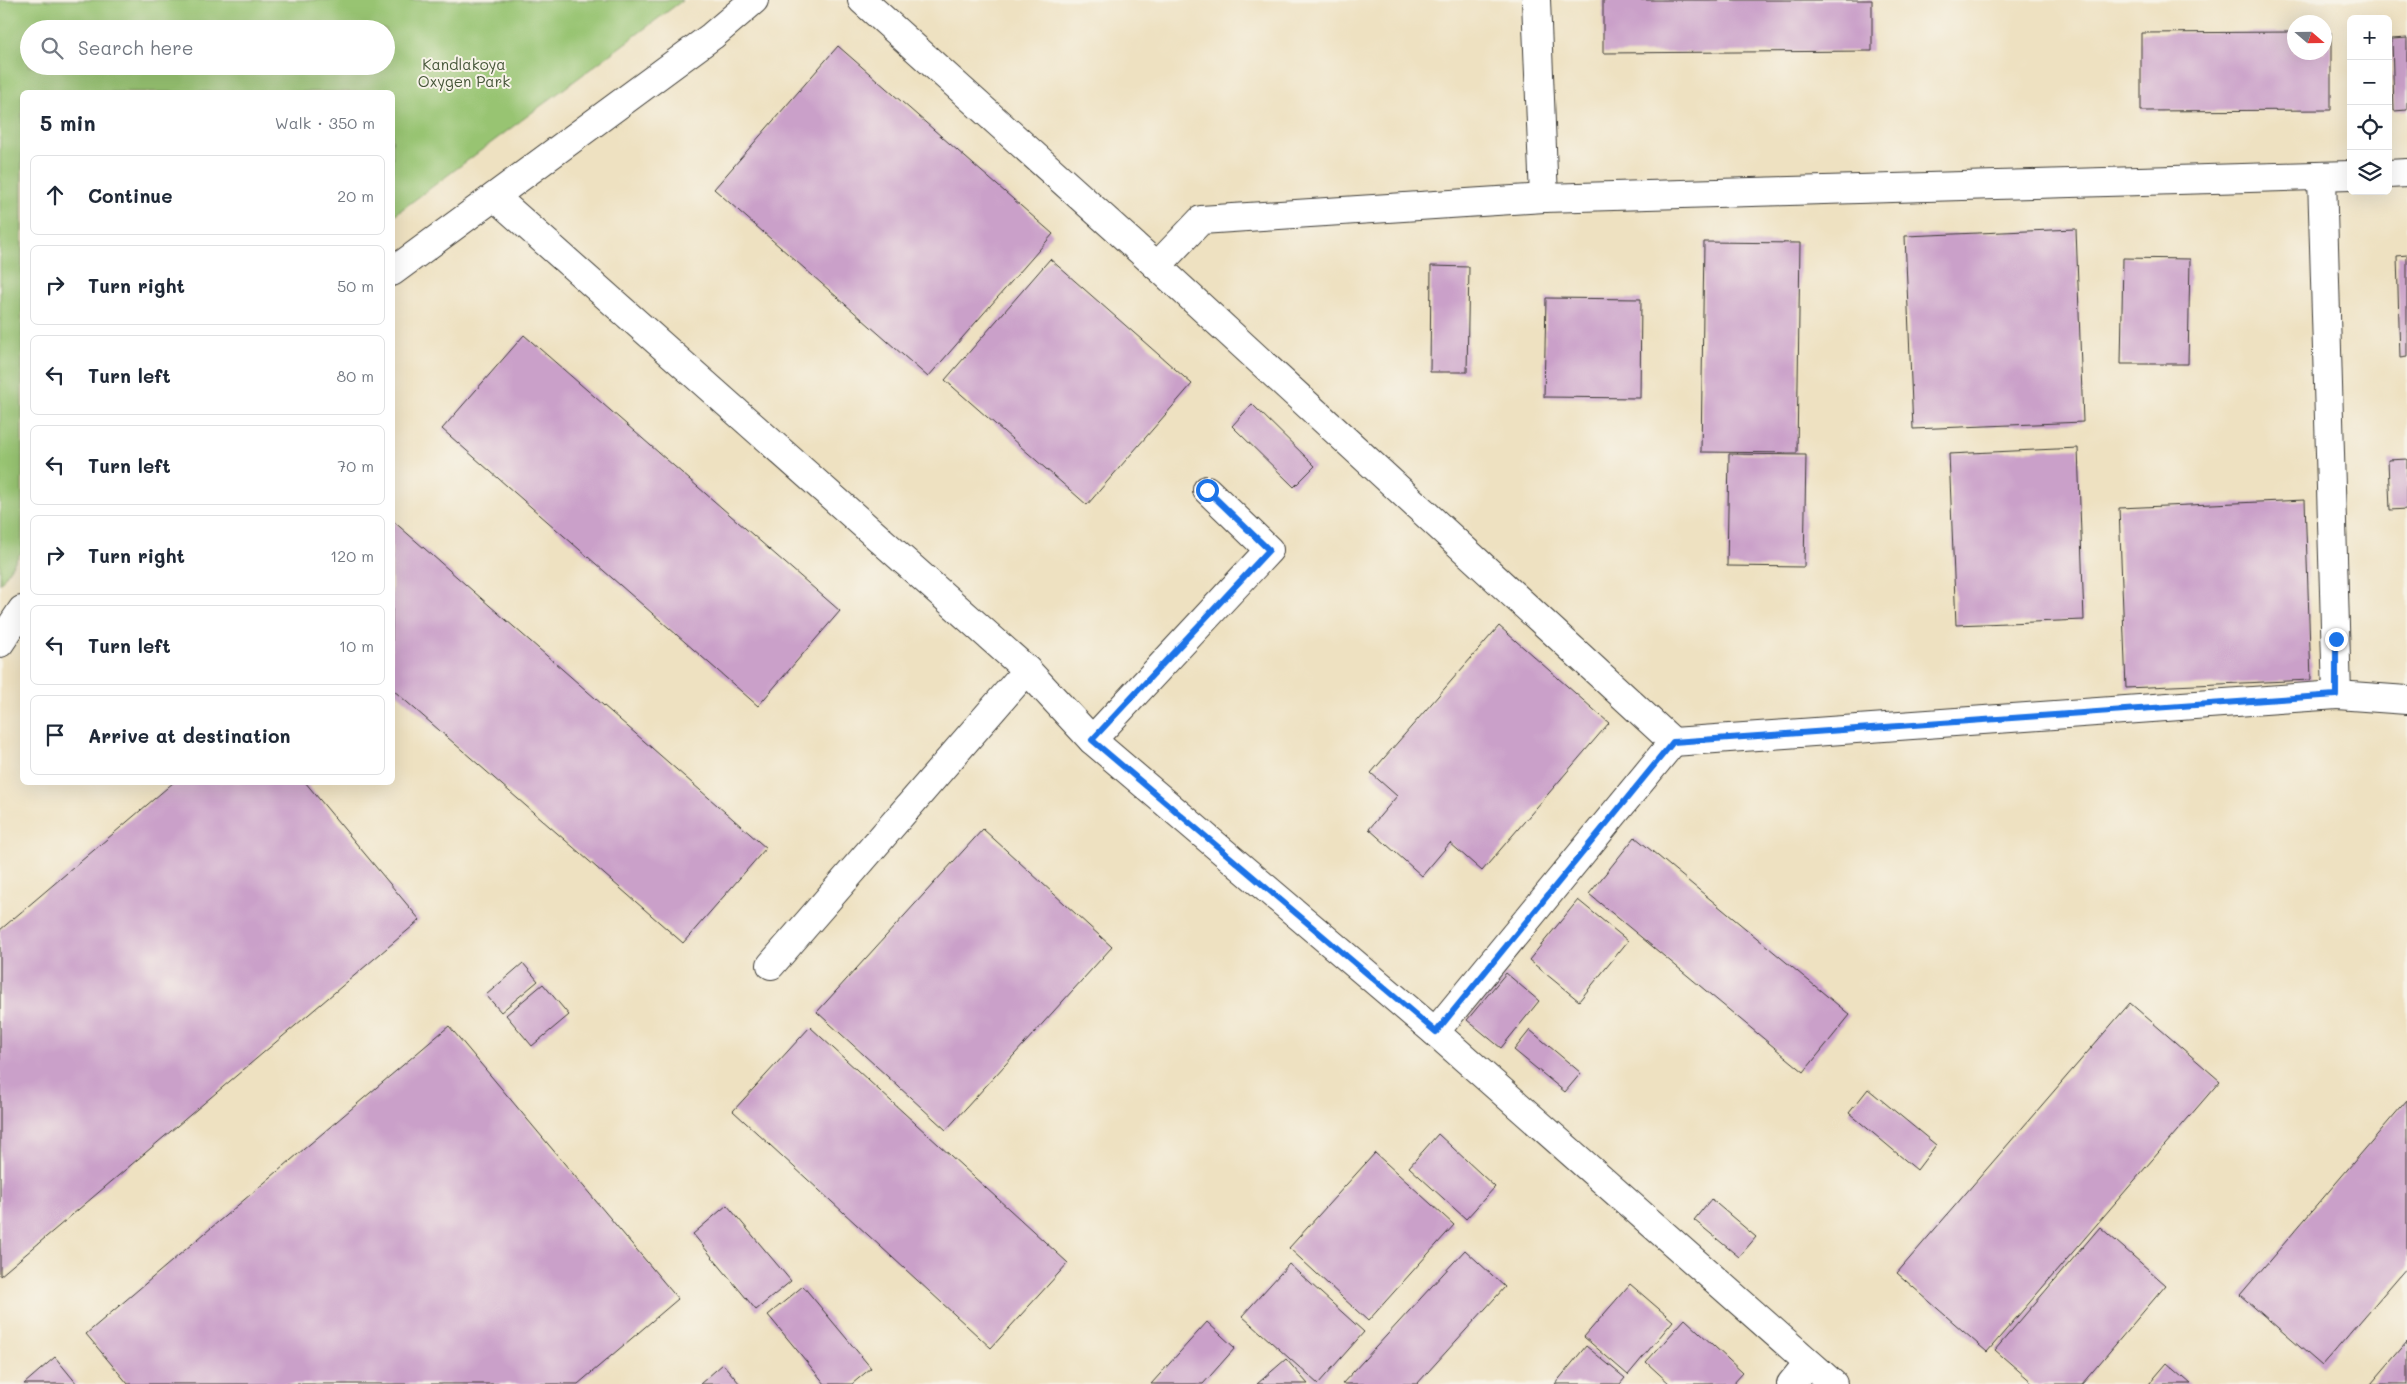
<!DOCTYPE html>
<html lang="en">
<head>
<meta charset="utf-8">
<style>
  :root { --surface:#fff; --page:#f2f2f3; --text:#1f2937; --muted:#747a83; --line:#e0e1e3 }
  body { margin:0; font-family:Mali,sans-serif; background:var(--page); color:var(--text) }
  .controls { position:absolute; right:15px; top:15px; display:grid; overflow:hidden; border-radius:8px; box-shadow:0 5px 20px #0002 }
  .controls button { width:45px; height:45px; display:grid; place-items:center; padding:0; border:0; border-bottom:1px solid var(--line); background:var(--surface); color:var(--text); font:25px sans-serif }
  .compass { position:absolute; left:2287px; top:15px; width:45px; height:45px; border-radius:50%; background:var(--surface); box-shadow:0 5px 20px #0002; rotate:110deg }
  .stop { position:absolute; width:15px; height:15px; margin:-11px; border:4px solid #1a73e8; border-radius:50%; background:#fff }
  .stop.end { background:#1a73e8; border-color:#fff; box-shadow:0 1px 5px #0008 }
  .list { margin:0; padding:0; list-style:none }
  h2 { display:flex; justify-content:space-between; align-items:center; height:65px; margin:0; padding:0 20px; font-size:21px }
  h2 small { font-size:16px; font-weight:400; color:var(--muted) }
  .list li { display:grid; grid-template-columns:32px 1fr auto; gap:15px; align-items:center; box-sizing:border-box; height:80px; margin:0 10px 10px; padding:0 10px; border:1px solid var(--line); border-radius:8px }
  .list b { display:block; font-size:19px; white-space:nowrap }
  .list em { font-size:16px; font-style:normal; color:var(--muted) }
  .icon { flex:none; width:28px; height:28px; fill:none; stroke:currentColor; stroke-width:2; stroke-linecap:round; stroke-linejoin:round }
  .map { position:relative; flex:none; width:2407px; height:1384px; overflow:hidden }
  .search { position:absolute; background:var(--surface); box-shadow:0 5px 20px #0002; left:20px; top:20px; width:375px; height:55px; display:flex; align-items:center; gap:12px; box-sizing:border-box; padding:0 18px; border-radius:28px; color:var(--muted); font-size:19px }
  .panel { position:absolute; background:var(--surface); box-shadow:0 5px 20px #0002; left:20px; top:90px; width:375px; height:695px; border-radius:8px }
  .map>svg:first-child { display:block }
</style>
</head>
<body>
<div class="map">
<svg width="2407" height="1384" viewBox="0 0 2407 1384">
  <rect width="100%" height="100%" fill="#f7f3e8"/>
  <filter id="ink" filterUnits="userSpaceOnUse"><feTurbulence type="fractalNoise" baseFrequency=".02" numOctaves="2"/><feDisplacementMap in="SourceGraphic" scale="10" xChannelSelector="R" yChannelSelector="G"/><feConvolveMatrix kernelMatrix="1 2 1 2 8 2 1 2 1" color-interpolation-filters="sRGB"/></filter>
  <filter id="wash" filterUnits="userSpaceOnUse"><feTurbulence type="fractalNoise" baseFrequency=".0096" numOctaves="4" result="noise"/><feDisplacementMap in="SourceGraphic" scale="20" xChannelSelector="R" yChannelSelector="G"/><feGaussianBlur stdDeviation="1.12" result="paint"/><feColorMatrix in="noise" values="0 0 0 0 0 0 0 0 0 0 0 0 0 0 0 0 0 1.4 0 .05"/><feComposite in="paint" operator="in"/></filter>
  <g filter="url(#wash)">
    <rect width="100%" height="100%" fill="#eee1c1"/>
    <path fill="#98c472" stroke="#5a7047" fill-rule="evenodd" d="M 0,0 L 683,0 L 393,216 L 392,92 L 22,92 L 22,551 L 0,584 ZM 29,29 L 386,29 L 386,66 L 29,66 Z"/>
    <g id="blocks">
      <g fill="#caa0c9">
        <polygon points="1603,0 1872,0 1872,51 1603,53"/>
        <polygon points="2294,32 2294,52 2324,52 2324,32 2331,32 2331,110 2141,111 2141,33"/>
        <polygon points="2407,38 2407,110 2394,111 2392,39"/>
        <polygon points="838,46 1053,234 928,377 714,189"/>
        <polygon points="2076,229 2083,422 1913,429 1905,236"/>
        <polygon points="1704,242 1800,243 1797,453 1701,452"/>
        <polygon points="2407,255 2407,357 2400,358 2397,256"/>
        <polygon points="2123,258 2190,259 2188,364 2121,364"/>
        <polygon points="1050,259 1192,384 1087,505 945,380"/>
        <polygon points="1431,266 1469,267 1467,372 1430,372"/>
        <polygon points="1546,298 1641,299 1640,398 1544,397"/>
        <polygon points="524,335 840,611 758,706 442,429"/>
        <polygon points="1252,404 1315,466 1294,487 1232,426"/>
        <polygon points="2078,448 2084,620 1956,625 1949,454"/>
        <polygon points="1729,454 1806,455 1804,567 1727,566"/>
        <polygon points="2407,459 2407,509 2390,510 2388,460"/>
        <polygon points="2305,500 2311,680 2126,688 2119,508"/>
        <polygon points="392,520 766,848 683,943 392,689"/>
        <polygon points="1499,626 1609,723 1482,871 1450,843 1422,876 1369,829 1397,796 1371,773"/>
        <polygon points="174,782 305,782 420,920 0,1276 0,930"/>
        <polygon points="983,829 1112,947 946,1130 817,1012"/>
        <polygon points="1635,837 1850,1015 1804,1072 1589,894"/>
        <polygon points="1578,900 1628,941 1579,1001 1529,960"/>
        <polygon points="523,963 538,981 501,1012 486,995"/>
        <polygon points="1506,973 1539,1001 1501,1048 1467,1020"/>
        <polygon points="543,984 569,1015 532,1046 506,1015"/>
        <polygon points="2130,1003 2220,1081 1987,1352 1897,1273"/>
        <polygon points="449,1026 678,1299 578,1384 128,1384 86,1334"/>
        <polygon points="810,1027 1068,1263 991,1348 733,1111"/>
        <polygon points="1530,1030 1581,1073 1565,1092 1514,1050"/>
        <polygon points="1868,1089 1936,1145 1917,1170 1849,1113"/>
        <polygon points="2407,1100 2407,1267 2322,1366 2240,1295"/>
        <polygon points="1438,1134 1495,1187 1466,1219 1409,1167"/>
        <polygon points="1375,1153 1454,1225 1368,1321 1289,1248"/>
        <polygon points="1711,1199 1756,1237 1739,1257 1694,1220"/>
        <polygon points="727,1205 791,1281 756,1310 693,1234"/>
        <polygon points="2100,1227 2166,1285 2082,1384 2034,1384 1995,1350"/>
        <polygon points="1465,1250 1505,1287 1417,1384 1342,1384"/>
        <polygon points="1289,1264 1364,1332 1318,1384 1242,1316"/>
        <polygon points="1630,1284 1673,1321 1628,1375 1584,1337"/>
        <polygon points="803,1286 871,1368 852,1384 825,1384 768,1315"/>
        <polygon points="1685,1319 1743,1373 1733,1384 1670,1384 1646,1362"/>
        <polygon points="1207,1322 1235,1348 1203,1384 1151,1384"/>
        <polygon points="2407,1342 2407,1384 2371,1384"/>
        <polygon points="1586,1346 1625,1378 1620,1384 1555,1384"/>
        <polygon points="55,1357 77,1384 24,1384"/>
        <polygon points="1286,1359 1308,1384 1257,1384"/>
        <polygon points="2167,1363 2191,1384 2149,1384"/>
        <polygon points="723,1364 740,1384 700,1384"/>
      </g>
    </g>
  </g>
  <g filter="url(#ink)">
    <use href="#blocks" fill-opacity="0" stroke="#3c3a35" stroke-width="1"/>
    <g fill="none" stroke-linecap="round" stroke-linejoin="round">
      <g stroke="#3c3a35" stroke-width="30">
        <g id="street">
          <polyline points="862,0 1157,266 1201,220 1544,198 2351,175"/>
          <polyline points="1536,0 1544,198"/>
          <polyline points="2388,174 2407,173"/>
          <polyline points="2322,177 2337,695 2407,700"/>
          <polyline points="495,197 1027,670 1092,740 1435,1032 1833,1384"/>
          <polyline points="1157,266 1673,742 1435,1032"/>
          <polyline points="392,272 712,36 754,0"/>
          <polyline points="0,643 22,610"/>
          <polyline points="1092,740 1269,550 1207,490"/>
          <polyline points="1673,742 2337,695"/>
          <polyline points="771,965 1027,670"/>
          <polyline points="1791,1384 1808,1363"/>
        </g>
      </g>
      <use href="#street" stroke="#fff" stroke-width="28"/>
    </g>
  </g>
  <g fill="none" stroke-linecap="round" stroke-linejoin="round" filter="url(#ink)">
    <polyline stroke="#1a73e8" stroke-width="6" points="1207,490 1269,550 1092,740 1436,1032 1673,742 2336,695 2336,639"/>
  </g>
  <g text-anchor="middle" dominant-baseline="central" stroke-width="4" stroke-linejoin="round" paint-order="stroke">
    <g font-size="15" fill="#47573a" stroke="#f7f3e8">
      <text x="464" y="64">Kandlakoya<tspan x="464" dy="17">Oxygen Park</tspan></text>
    </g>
  </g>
</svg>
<div class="controls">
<button>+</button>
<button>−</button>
<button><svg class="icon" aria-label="locate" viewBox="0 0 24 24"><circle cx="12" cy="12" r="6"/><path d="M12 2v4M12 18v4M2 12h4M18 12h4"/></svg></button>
<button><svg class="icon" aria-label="layers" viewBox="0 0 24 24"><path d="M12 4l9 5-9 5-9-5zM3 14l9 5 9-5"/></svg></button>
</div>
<svg class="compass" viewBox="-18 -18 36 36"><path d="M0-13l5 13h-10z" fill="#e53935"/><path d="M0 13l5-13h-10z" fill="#747a83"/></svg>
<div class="stop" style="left:1207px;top:490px"></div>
<div class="stop end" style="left:2336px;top:639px"></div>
<div class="search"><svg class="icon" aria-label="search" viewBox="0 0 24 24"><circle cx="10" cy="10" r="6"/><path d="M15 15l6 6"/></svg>Search here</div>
<section class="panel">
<h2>5 min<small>Walk · 350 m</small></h2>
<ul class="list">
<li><svg class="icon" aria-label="ahead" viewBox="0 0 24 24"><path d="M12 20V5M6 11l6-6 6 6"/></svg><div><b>Continue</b></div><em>20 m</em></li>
<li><svg class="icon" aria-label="right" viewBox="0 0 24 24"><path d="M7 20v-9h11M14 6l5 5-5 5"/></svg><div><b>Turn right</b></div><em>50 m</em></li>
<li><svg class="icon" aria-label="left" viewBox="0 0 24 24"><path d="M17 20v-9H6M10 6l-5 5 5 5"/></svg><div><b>Turn left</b></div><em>80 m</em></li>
<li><svg class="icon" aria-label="left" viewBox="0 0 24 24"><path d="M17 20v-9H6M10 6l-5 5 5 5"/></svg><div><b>Turn left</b></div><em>70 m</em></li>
<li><svg class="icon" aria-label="right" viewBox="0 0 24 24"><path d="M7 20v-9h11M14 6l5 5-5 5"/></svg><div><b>Turn right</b></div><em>120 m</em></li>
<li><svg class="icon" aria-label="left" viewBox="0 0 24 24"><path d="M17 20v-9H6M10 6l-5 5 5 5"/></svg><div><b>Turn left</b></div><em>10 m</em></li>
<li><svg class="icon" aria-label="arrive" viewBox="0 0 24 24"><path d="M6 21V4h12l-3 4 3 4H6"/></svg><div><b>Arrive at destination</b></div></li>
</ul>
</section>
</div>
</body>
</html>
